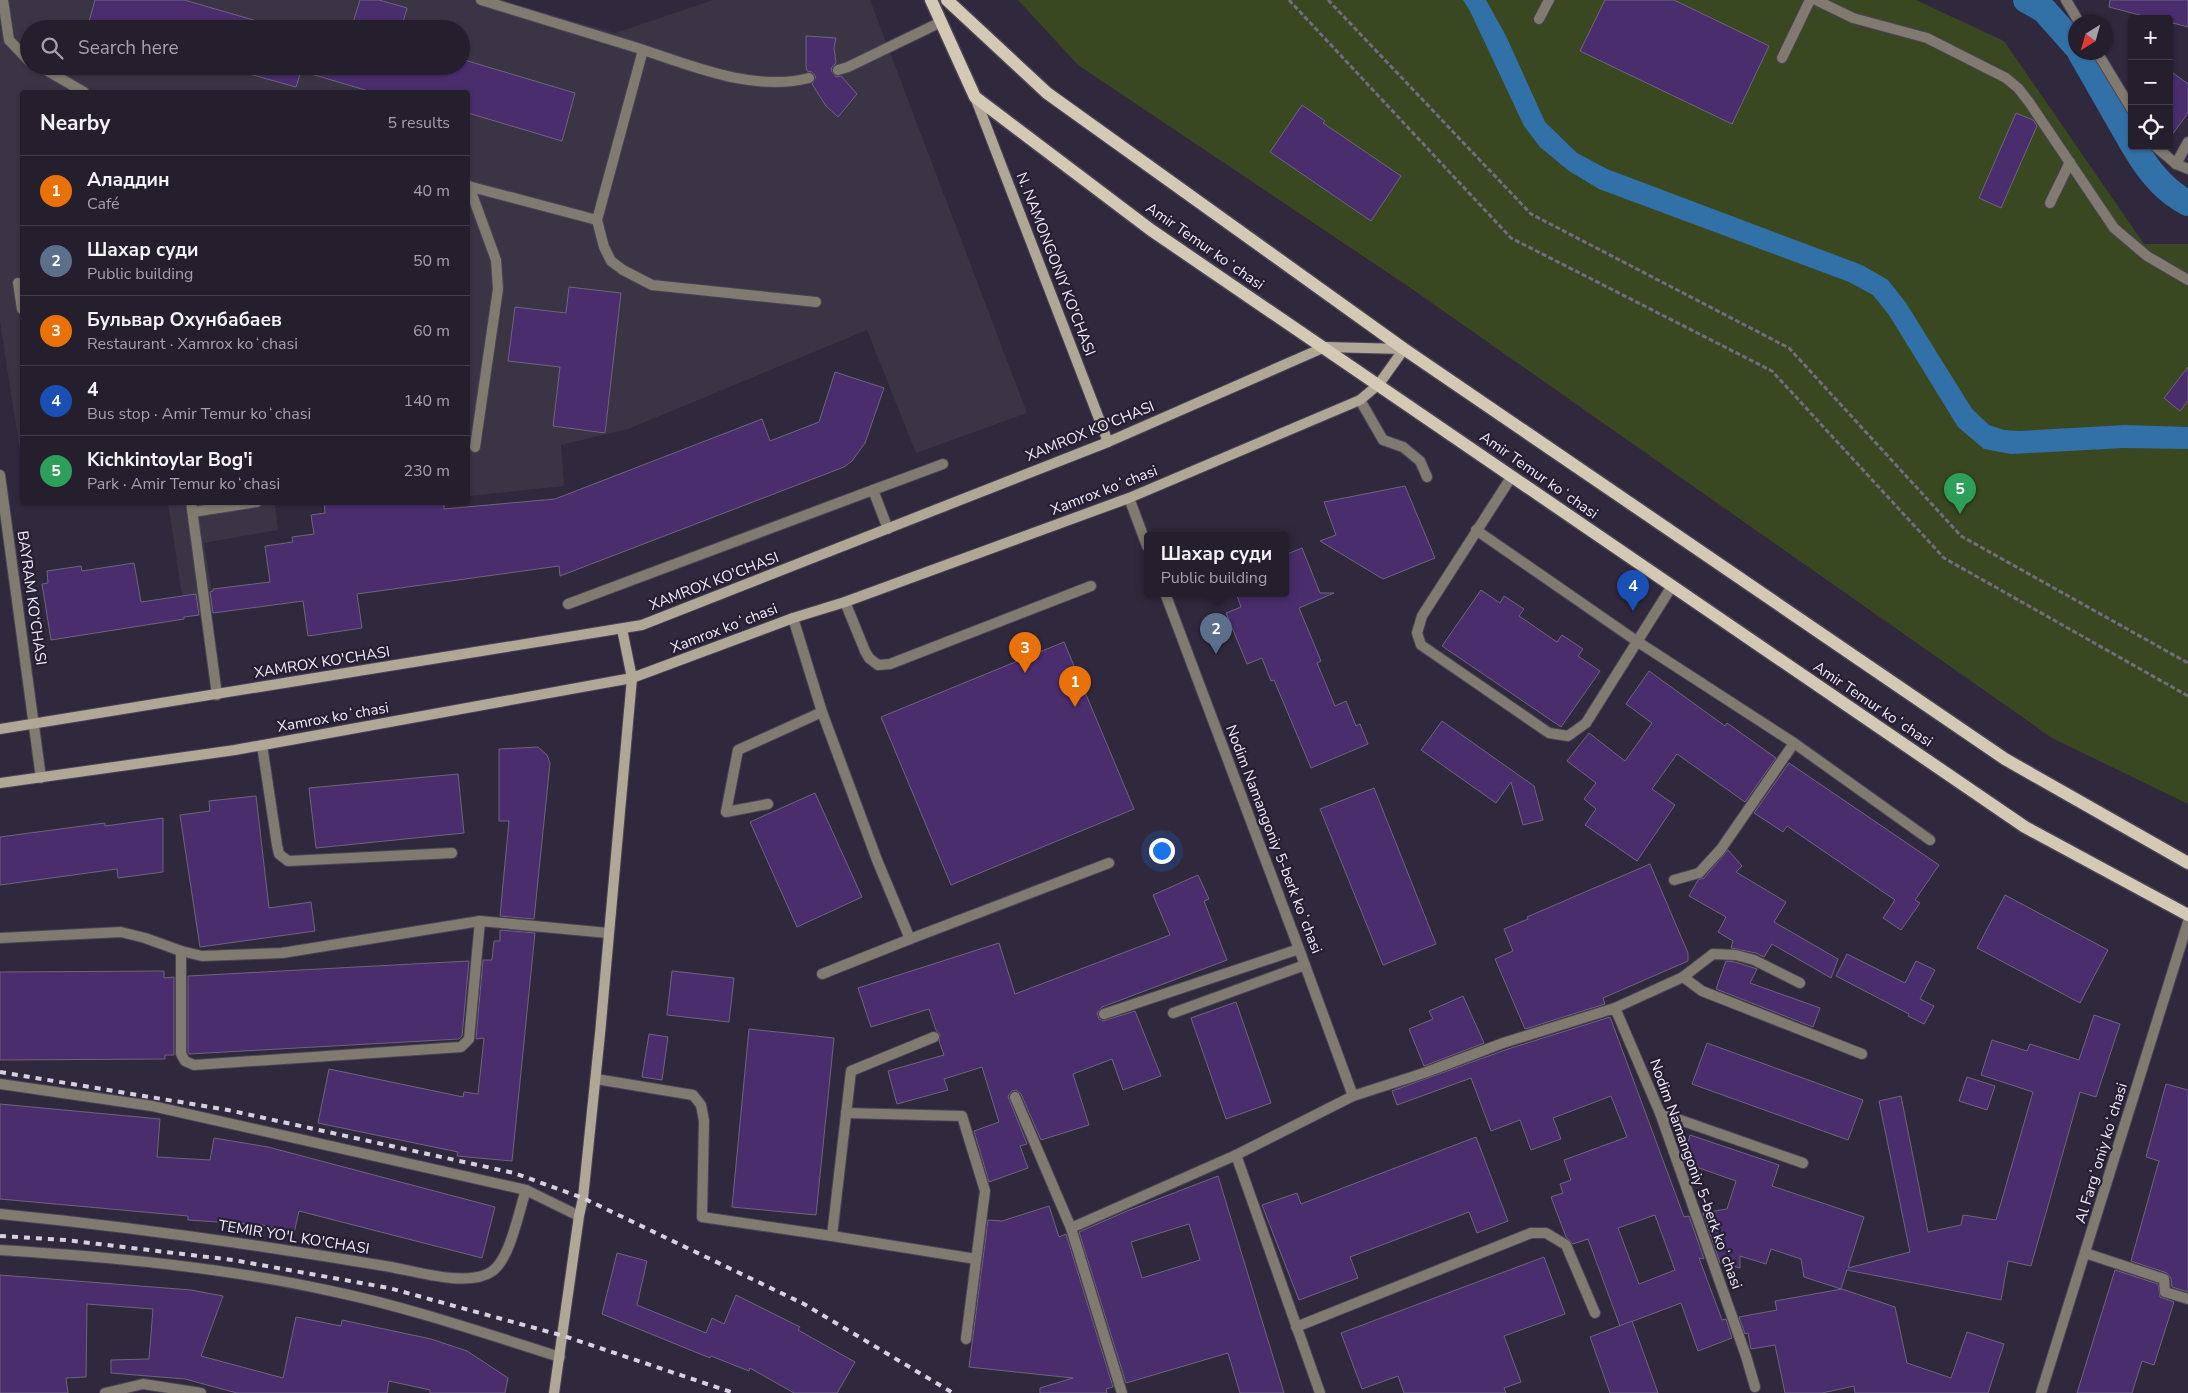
<!DOCTYPE html>
<html lang="en">
<head>
<meta charset="utf-8">
<style>
  :root { --surface:#241e2d; --page:#2c2735; --text:#f1f3f6; --muted:#a3a2aa; --line:#413c49; --accent:#6bc3f2 }
  body { margin:0; font-family:"Nunito Sans",sans-serif; background:var(--page); color:var(--text) }
  .controls { position:absolute; right:15px; top:15px; display:grid; overflow:hidden; border-radius:5px; box-shadow:0 1px 4px #0004 }
  .controls button { width:45px; height:45px; display:grid; place-items:center; padding:0; border:0; border-bottom:1px solid var(--line); background:var(--surface); color:var(--text); font:25px sans-serif }
  .compass { position:absolute; left:2068px; top:15px; width:45px; height:45px; border-radius:50%; background:var(--surface); box-shadow:0 1px 4px #0004; rotate:217deg }
  .you { position:absolute; left:1161px; top:850px; width:18px; height:18px; margin:-12px; border:4px solid #fff; border-radius:50%; background:#1a73e8; box-shadow:0 0 0 8px #1a73e833 }
  .badge { display:grid; place-items:center; width:32px; height:32px; border-radius:50%; background:var(--accent); color:#fff; font-size:16px; font-weight:700 }
  .pin { position:absolute; translate:-50% -41px; filter:drop-shadow(0 1px 2px #0008) }
  .pin::after { content:''; position:absolute; top:26px; width:18px; height:15px; background:inherit; clip-path:polygon(0 0,100% 0,50% 100%) }
  .popup { position:absolute; left:1144px; top:532px; width:145px; height:65px; box-sizing:border-box; display:grid; place-content:center; border-radius:5px; background:var(--surface); filter:drop-shadow(0 1px 4px #0005); font-size:16px; white-space:nowrap; color:var(--muted) }
  .popup b { font-size:19px; color:var(--text) }
  .popup::after { content:''; position:absolute; left:50%; top:100%; margin-left:-10px; border:10px solid transparent; border-top-color:var(--surface) }
  .list { margin:0; padding:0; list-style:none }
  h2 { display:flex; justify-content:space-between; align-items:center; height:65px; margin:0; padding:0 20px; font-size:21px }
  h2 small { font-size:16px; font-weight:400; color:var(--muted) }
  .list li { display:grid; grid-template-columns:32px 1fr auto; gap:15px; align-items:center; box-sizing:border-box; height:70px; padding:0 20px; border-top:1px solid var(--line) }
  .list b { display:block; font-size:19px; white-space:nowrap }
  .list p { margin:0; font-size:16px; white-space:nowrap; color:var(--muted) }
  .list em { font-size:16px; font-style:normal; color:var(--muted) }
  .icon { flex:none; width:28px; height:28px; fill:none; stroke:currentColor; stroke-width:2; stroke-linecap:round; stroke-linejoin:round }
  .map { position:relative; flex:none; width:2188px; height:1393px; overflow:hidden }
  .search { position:absolute; background:var(--surface); box-shadow:0 1px 4px #0004; left:20px; top:20px; width:450px; height:55px; display:flex; align-items:center; gap:12px; box-sizing:border-box; padding:0 18px; border-radius:28px; color:var(--muted); font-size:19px }
  .panel { position:absolute; background:var(--surface); box-shadow:0 1px 4px #0004; left:20px; top:90px; width:450px; height:415px; border-radius:5px }
  .map>svg:first-child { display:block }
</style>
</head>
<body>
<div class="map">
<svg width="2188" height="1393" viewBox="0 0 2188 1393">
  <rect width="100%" height="100%" fill="#30283c"/>
  <g fill="#3b3445" fill-rule="evenodd">
    <path d="M 0,0 L 499,0 L 615,33 L 713,0 L 870,0 L 1027,413 L 916,453 L 867,330 L 628,429 L 561,445 L 564,486 L 468,496 L 468,92 L 22,92 L 22,464 L 0,322 ZM 29,29 L 461,29 L 461,66 L 29,66 Z"/>
    <polygon points="168,503 275,503 278,530 204,543 215,610 185,615"/>
  </g>
  <polygon fill="#394820" points="1018,0 1916,0 2004,41 2144,244 2188,244 2188,804 2052,738 1412,289 1078,65"/>
  <polygon fill="#3171a8" points="1463,0 1486,0 1506,36 1545,122 1577,153 1607,169 1862,265 1888,280 1906,303 1972,409 1989,425 2004,430 2019,431 2125,425 2188,427 2188,449 2123,448 2011,454 1984,449 1958,427 1889,315 1873,295 1849,282 1599,189 1569,171 1540,147 1524,126 1470,11"/>
  <g fill="none" stroke-linecap="round" stroke-linejoin="round">
    <g stroke="#3171a8" stroke-width="26">
      <polyline points="2026,0 2044,10 2076,46"/>
      <polyline points="2080,52 2132,143"/>
      <path d="M 2134,146 C 2147,169 2164,191 2188,203"/>
    </g>
  </g>
  <g fill="#492d6d" stroke="#6d657c" fill-rule="evenodd">
    <polygon points="95,0 184,0 264,23 263,29 87,29"/>
    <polygon points="360,0 379,0 407,8 401,29 351,29"/>
    <polygon points="1605,0 1674,0 1769,46 1732,124 1580,51"/>
    <polygon points="2110,0 2188,0 2188,27 2169,22 2169,19 2155,19 2109,7"/>
    <polygon points="806,36 836,38 834,48 836,63 831,68 832,72 836,77 841,76 857,94 838,117 826,106 812,84 816,77 812,72 807,71 806,66"/>
    <polygon points="461,59 575,93 562,141 468,113 468,92 372,92 301,71 296,87 242,72 243,66 461,66"/>
    <polygon points="2169,70 2188,84 2188,113 2169,139"/>
    <polygon points="1302,105 1325,121 1323,123 1401,176 1371,221 1270,152"/>
    <polygon points="2016,113 2033,120 2037,126 2001,208 1979,198"/>
    <polygon points="569,287 621,293 605,433 553,426 560,367 508,361 515,307 566,313"/>
    <polygon points="2188,367 2188,401 2180,411 2164,398"/>
    <polygon points="835,372 884,388 865,443 852,461 844,467 560,576 559,566 357,594 362,628 308,636 303,601 213,613 210,592 213,591 213,589 270,582 265,546 293,542 292,537 314,534 311,515 325,513 324,502 444,502 444,509 555,499 762,419 770,441 819,422"/>
    <polygon points="1405,486 1435,558 1383,579 1320,541 1336,535 1324,502"/>
    <polygon points="1302,548 1320,593 1334,593 1299,608 1321,661 1317,663 1335,706 1346,701 1356,726 1360,724 1368,744 1311,768 1274,680 1271,681 1262,658 1247,664 1226,613 1241,607 1236,593 1285,593 1285,555"/>
    <polygon points="134,563 141,602 196,594 199,615 184,617 184,619 51,640 42,584 48,583 47,571 81,566 82,571"/>
    <polygon points="1481,590 1500,603 1504,596 1524,609 1519,616 1557,642 1562,635 1583,649 1578,656 1600,671 1561,727 1442,646"/>
    <polygon points="1064,642 1134,809 951,885 881,717"/>
    <polygon points="1649,671 1725,726 1727,723 1776,758 1745,802 1677,754 1652,789 1675,805 1637,861 1585,825 1596,809 1584,799 1596,783 1567,761 1589,733 1625,761 1652,723 1626,704"/>
    <polygon points="1442,721 1534,786 1543,820 1523,825 1511,782 1496,803 1421,750"/>
    <polygon points="538,747 547,755 550,763 534,919 500,916 509,821 499,821 499,749"/>
    <polygon points="1789,763 1939,865 1915,900 1920,903 1901,930 1883,918 1895,900 1787,826 1783,832 1754,813"/>
    <polygon points="458,774 464,833 316,848 309,788"/>
    <polygon points="1374,788 1436,944 1383,965 1320,809"/>
    <polygon points="815,793 862,897 797,927 750,822"/>
    <polygon points="256,796 269,908 311,902 315,931 200,947 180,815 210,811 209,801"/>
    <polygon points="163,818 163,872 118,878 117,869 0,885 0,837 105,823 105,826"/>
    <polygon points="1728,850 1742,866 1736,872 1786,902 1774,922 1838,959 1831,978 1772,944 1764,957 1756,953 1731,948 1733,941 1718,932 1726,917 1689,896 1698,880 1704,878"/>
    <polygon points="1650,864 1688,953 1688,961 1603,998 1605,1004 1525,1029 1495,959 1513,951 1504,929 1528,919 1527,917"/>
    <polygon points="1198,875 1209,899 1204,901 1227,960 1102,1007 1097,1013 1099,1019 1103,1021 1135,1011 1161,1076 1123,1090 1112,1059 1073,1074 1089,1125 1041,1140 1021,1094 1016,1090 1012,1091 1008,1096 1009,1099 1027,1144 1020,1146 1028,1168 989,1182 974,1131 999,1122 982,1067 944,1079 948,1090 897,1104 888,1071 944,1055 939,1041 940,1035 936,1030 929,1009 871,1027 858,988 999,943 1015,994 1170,935 1153,895"/>
    <polygon points="2005,895 2108,950 2080,1003 1977,948"/>
    <polygon points="500,930 535,933 512,1161 457,1156 458,1152 318,1123 329,1069 463,1097 464,1092 478,1094 484,1038 476,1039 483,960 492,960 494,941 500,941"/>
    <polygon points="1847,954 1905,983 1916,961 1935,970 1920,999 1934,1006 1924,1024 1908,1016 1909,1014 1836,976"/>
    <polygon points="469,961 462,1036 459,1039 189,1054 188,1052 188,976"/>
    <polygon points="1726,961 1735,962 1757,969 1750,983 1820,1008 1813,1027 1716,989"/>
    <polygon points="164,971 164,978 174,977 174,1055 165,1055 165,1059 0,1060 0,972"/>
    <polygon points="672,971 734,978 729,1022 667,1015"/>
    <polygon points="1463,996 1484,1043 1424,1066 1409,1029 1433,1019 1429,1011"/>
    <polygon points="1236,1002 1271,1103 1226,1119 1191,1018"/>
    <polygon points="2094,1015 2120,1024 2096,1097 2080,1092 2031,1266 2008,1261 2001,1300 1847,1270 1841,1289 1804,1277 1801,1259 1771,1249 1766,1264 1740,1256 1740,1268 1720,1263 1703,1213 1727,1209 1736,1181 1685,1163 1684,1159 1690,1135 1779,1165 1772,1186 1864,1217 1848,1268 1910,1252 1879,1101 1901,1096 1928,1232 1961,1225 1963,1215 1996,1220 2033,1092 1981,1075 1992,1040 2027,1051 2030,1044 2079,1060"/>
    <path d="M 1610,1017 L 1684,1217 L 1689,1216 L 1704,1259 L 1699,1258 L 1722,1320 L 1726,1319 L 1732,1338 L 1698,1351 L 1681,1303 L 1620,1326 L 1588,1239 L 1573,1244 L 1566,1237 L 1551,1197 L 1563,1193 L 1560,1184 L 1571,1180 L 1564,1160 L 1627,1137 L 1611,1096 L 1553,1118 L 1561,1139 L 1531,1150 L 1520,1120 L 1491,1131 L 1471,1078 L 1397,1105 L 1392,1091 L 1505,1050 ZM 1655,1215 L 1675,1270 L 1639,1284 L 1618,1228 Z"/>
    <polygon points="749,1029 834,1038 816,1215 732,1207"/>
    <polygon points="649,1034 668,1037 662,1080 642,1077"/>
    <polygon points="1707,1043 1863,1100 1848,1140 1692,1084"/>
    <polygon points="1967,1077 1995,1086 1987,1110 1959,1101"/>
    <polygon points="2166,1084 2188,1090 2188,1292 2172,1287 2171,1278 2167,1273 2131,1261 2159,1161 2146,1157"/>
    <polygon points="0,1104 160,1119 157,1157 210,1160 214,1138 268,1147 495,1207 482,1258 299,1211 294,1233 262,1225 188,1220 188,1216 0,1199"/>
    <polygon points="1476,1137 1508,1221 1477,1233 1469,1212 1350,1257 1358,1278 1299,1300 1262,1205 1297,1193 1301,1204"/>
    <path d="M 1218,1176 L 1284,1393 L 1240,1393 L 1228,1353 L 1126,1383 L 1079,1232 L 1127,1211 ZM 1189,1224 L 1200,1260 L 1142,1278 L 1131,1242 Z"/>
    <polygon points="1049,1206 1059,1237 1066,1234 1113,1387 1106,1389 1107,1393 1040,1393 1040,1388 1073,1378 969,1367 988,1220 1002,1221"/>
    <polygon points="617,1253 647,1261 637,1305 706,1333 712,1318 724,1324 736,1295 800,1327 798,1330 855,1362 837,1393 794,1393 750,1368 749,1371 711,1356 710,1358 602,1314"/>
    <polygon points="1544,1257 1565,1314 1504,1336 1521,1382 1504,1388 1506,1393 1404,1393 1398,1376 1362,1389 1341,1333"/>
    <polygon points="2115,1270 2158,1284 2160,1297 2174,1302 2154,1365 2142,1361 2132,1393 2077,1393"/>
    <polygon points="0,1275 191,1290 223,1296 201,1356 283,1378 296,1317 341,1326 342,1320 431,1339 467,1351 508,1378 505,1393 430,1393 430,1390 389,1381 387,1393 237,1393 185,1379 111,1373 111,1360 149,1359 153,1309 87,1304 86,1377 66,1378 68,1393 0,1393"/>
    <polygon points="1842,1289 1895,1307 1907,1363 1951,1378 1967,1332 2004,1344 1988,1393 1855,1393 1854,1386 1822,1393 1785,1393 1775,1345 1751,1349 1748,1333 1745,1334 1739,1317 1777,1310 1775,1301"/>
    <polygon points="1632,1321 1658,1393 1610,1393 1590,1337"/>
  </g>
  <g fill="none" stroke-linecap="round" stroke-linejoin="round">
    <g stroke="#4b4356" stroke-width="12">
      <g id="service">
        <polyline points="3,0 9,40 29,61"/>
        <path d="M 481,0 C 531,15 581,31 631,46 C 686,63 750,93 809,78"/>
        <polyline points="1816,0 1853,18 1927,38 2006,78 2018,88 2029,102 2114,228 2147,256 2188,280"/>
        <polyline points="1539,19 1549,0"/>
        <polyline points="1782,58 1810,0"/>
        <polyline points="39,66 84,92"/>
        <polyline points="838,70 848,67 941,22"/>
        <polyline points="468,186 597,220 643,50"/>
        <polyline points="469,186 496,260 498,289 475,447"/>
        <polyline points="2050,203 2070,162"/>
        <polyline points="597,220 604,247 611,261 623,270 652,285 816,302"/>
        <polyline points="18,283 22,309"/>
        <polyline points="1360,400 1383,440 1403,447 1420,461 1427,477"/>
        <polyline points="1512,476 1422,616 1417,633 1421,645 1549,733 1568,736 1586,723 1672,586"/>
        <polyline points="873,490 943,464"/>
        <polyline points="191,502 217,695"/>
        <polyline points="193,512 257,502"/>
        <polyline points="1476,530 1638,642 1794,743 1930,840"/>
        <polyline points="845,602 865,651 869,658 878,665 890,664 1091,586"/>
        <polyline points="568,604 873,490 888,529"/>
        <polyline points="793,618 822,712 877,860 910,939 822,974"/>
        <polyline points="262,745 277,845 279,854 288,861 452,853"/>
        <polyline points="768,804 726,812 738,750 822,712"/>
        <polyline points="1674,880 1699,873 1721,849 1794,743"/>
        <polyline points="910,939 1109,863"/>
        <polyline points="181,951 181,1054 185,1061 194,1065 461,1047 469,1039 480,921"/>
        <polyline points="1683,977 1702,991 1862,1054"/>
        <polyline points="1173,1013 1305,965"/>
        <polyline points="1104,1014 1299,949"/>
        <polyline points="596,1079 693,1095 701,1105 704,1121 702,1217 832,1236 851,1071 934,1037"/>
        <polyline points="1015,1097 1071,1228"/>
        <polyline points="846,1113 962,1116 985,1191 966,1339"/>
        <polyline points="1660,1113 1803,1163"/>
        <polyline points="832,1236 976,1259"/>
        <path d="M 0,1250 C 111,1257 222,1267 331,1291 C 408,1307 484,1333 560,1357"/>
        <polyline points="2085,1253 2164,1279 2165,1292 2188,1299"/>
      </g>
    </g>
    <g stroke="#4b4356" stroke-width="12">
      <g id="minor">
        <polyline points="2066,0 2079,22"/>
        <polyline points="2097,52 2132,110"/>
        <polyline points="2155,146 2176,164 2188,169"/>
        <polyline points="2176,164 2188,142"/>
        <polyline points="0,475 41,778"/>
        <polyline points="1129,498 1147,546"/>
        <polyline points="0,938 121,932 145,938 181,951 202,956 282,953 480,921 608,933"/>
        <polyline points="1615,1008 1683,977 1713,954 1736,955 1754,960 1800,983"/>
        <polyline points="0,1084 152,1106 526,1190 579,1216"/>
        <polyline points="1353,1096 1424,1073 1503,1043 1615,1008 1660,1113 1746,1356 1755,1387"/>
        <polyline points="1236,1155 1320,1393"/>
        <path d="M 0,1214 C 131,1227 261,1245 391,1267 C 417,1272 468,1287 491,1272 C 510,1261 519,1210 526,1190"/>
        <polyline points="1296,1327 1531,1233 1546,1233 1566,1245 1595,1313"/>
        <polyline points="1122,1393 1071,1228 1236,1155 1353,1096 1299,949 1165,593"/>
        <polyline points="2041,1393 2188,922"/>
      </g>
    </g>
    <g stroke="#4b4356" stroke-width="12">
      <polyline id="tertiary" points="105,1393 143,1384 201,1393"/>
    </g>
    <g stroke="#4b4356" stroke-width="12">
      <g id="secondary">
        <polyline points="975,97 1108,442"/>
        <polyline points="0,729 642,625 1108,442 1325,347 1404,349"/>
        <polyline points="0,783 235,750 632,678 793,618 845,602 1129,498 1360,400 1379,384 1404,349"/>
        <polyline points="554,1393 579,1216 583,1198 600,1034 632,678 622,629"/>
      </g>
    </g>
    <g stroke="#4b4356" stroke-width="15">
      <g id="primary">
        <polyline points="931,0 975,97 1151,230 2025,827 2188,915"/>
        <polyline points="947,0 1047,93 1404,349 2005,759 2188,863"/>
      </g>
    </g>
    <g stroke="#736c7e" stroke-width="3" stroke-dasharray="5 2.5" stroke-linecap="butt">
      <polyline points="1289,0 1511,238 1772,371 1944,558 2188,696"/>
      <polyline points="1328,0 1531,214 1789,348 1961,536 2188,663"/>
    </g>
    <use href="#service" stroke="#807a70" stroke-width="10"/>
    <use href="#minor" stroke="#807a70" stroke-width="10"/>
    <use href="#tertiary" stroke="#807a70" stroke-width="10"/>
    <use href="#secondary" stroke="#b0a796" stroke-width="10"/>
    <use href="#primary" stroke="#d4c9b4" stroke-width="12"/>
    <g stroke="#d6d1df" stroke-width="4" stroke-dasharray="6 6" stroke-linecap="butt">
      <polyline points="0,1072 228,1110 514,1173 583,1198 804,1304 953,1393"/>
      <polyline points="0,1236 65,1240 233,1260 389,1288 564,1336 734,1393"/>
    </g>
  </g>
  <g text-anchor="middle" dominant-baseline="central" stroke-width="4.5" stroke-linejoin="round" paint-order="stroke">
    <g font-size="15" fill="#f1ecf9" stroke="#261e32">
      <text transform="translate(1205 246) rotate(35)">Amir Temur koʻchasi</text>
      <text transform="translate(1056 264) rotate(69)">N. NAMONGONIY KO'CHASI</text>
      <text transform="translate(1090 431) rotate(-22)">XAMROX KO'CHASI</text>
      <text transform="translate(1539 475) rotate(35)">Amir Temur koʻchasi</text>
      <text transform="translate(1104 490) rotate(-21)">Xamrox koʻchasi</text>
      <text transform="translate(714 581) rotate(-21)">XAMROX KO'CHASI</text>
      <text transform="translate(32 598) rotate(82)">BAYRAM KO‘CHASI</text>
      <text transform="translate(724 628) rotate(-21)">Xamrox koʻchasi</text>
      <text transform="translate(322 662) rotate(-9)">XAMROX KO'CHASI</text>
      <text transform="translate(1873 704) rotate(34)">Amir Temur koʻchasi</text>
      <text transform="translate(333 717) rotate(-10)">Xamrox koʻchasi</text>
      <text transform="translate(1274 839) rotate(69)">Nodim Namangoniy 5-berk koʻchasi</text>
      <text transform="translate(2101 1153) rotate(-73)">Al Fargʻoniy koʻchasi</text>
      <text transform="translate(1696 1174) rotate(70)">Nodim Namangoniy 5-berk koʻchasi</text>
      <text transform="translate(294 1237) rotate(9)">TEMIR YO'L KO'CHASI</text>
    </g>
  </g>
</svg>
<div class="controls">
<button>+</button>
<button>−</button>
<button><svg class="icon" aria-label="locate" viewBox="0 0 24 24"><circle cx="12" cy="12" r="6"/><path d="M12 2v4M12 18v4M2 12h4M18 12h4"/></svg></button>
</div>
<svg class="compass" viewBox="-18 -18 36 36"><path d="M0-13l5 13h-10z" fill="#e53935"/><path d="M0 13l5-13h-10z" fill="#a3a2aa"/></svg>
<div class="you"></div>
<div class="pin badge" style="left:1075px;top:707px;background:#e8710a">1</div>
<div class="pin badge" style="left:1216px;top:654px;background:#5c6f8a">2</div>
<div class="popup"><b>Шахар суди</b>Public building</div>
<div class="pin badge" style="left:1025px;top:673px;background:#e8710a">3</div>
<div class="pin badge" style="left:1633px;top:611px;background:#1a4fb4">4</div>
<div class="pin badge" style="left:1960px;top:514px;background:#2e9e5b">5</div>
<div class="search"><svg class="icon" aria-label="search" viewBox="0 0 24 24"><circle cx="10" cy="10" r="6"/><path d="M15 15l6 6"/></svg>Search here</div>
<section class="panel">
<h2>Nearby<small>5 results</small></h2>
<ul class="list">
<li><span class="badge" style="background:#e8710a">1</span><div><b>Аладдин</b><p>Café</p></div><em>40 m</em></li>
<li><span class="badge" style="background:#5c6f8a">2</span><div><b>Шахар суди</b><p>Public building</p></div><em>50 m</em></li>
<li><span class="badge" style="background:#e8710a">3</span><div><b>Бульвар Охунбабаев</b><p>Restaurant · Xamrox koʻchasi</p></div><em>60 m</em></li>
<li><span class="badge" style="background:#1a4fb4">4</span><div><b>4</b><p>Bus stop · Amir Temur koʻchasi</p></div><em>140 m</em></li>
<li><span class="badge" style="background:#2e9e5b">5</span><div><b>Kichkintoylar Bog'i</b><p>Park · Amir Temur koʻchasi</p></div><em>230 m</em></li>
</ul>
</section>
</div>
</body>
</html>
